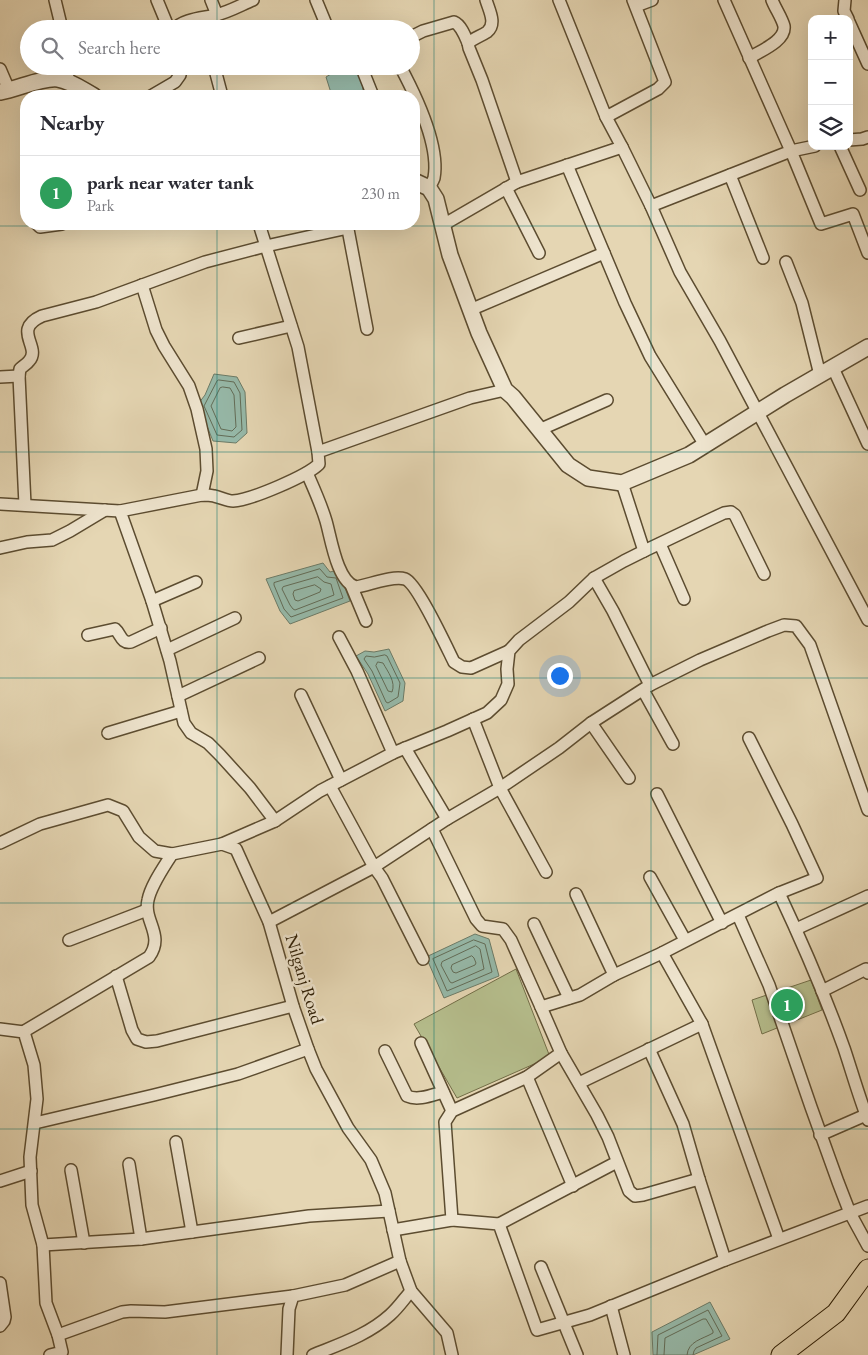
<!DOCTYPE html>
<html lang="en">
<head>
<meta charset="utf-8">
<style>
  :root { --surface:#fff; --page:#f2f2f3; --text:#2b2b33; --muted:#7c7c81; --line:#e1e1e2; --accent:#0f766e }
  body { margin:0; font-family:"EB Garamond",serif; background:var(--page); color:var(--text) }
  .controls { position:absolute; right:15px; top:15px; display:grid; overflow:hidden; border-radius:10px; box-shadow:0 5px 20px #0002 }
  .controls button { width:45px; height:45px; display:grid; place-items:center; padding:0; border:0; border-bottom:1px solid var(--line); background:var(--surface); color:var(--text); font:25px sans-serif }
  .you { position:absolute; left:559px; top:675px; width:18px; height:18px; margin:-12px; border:4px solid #fff; border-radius:50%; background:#1a73e8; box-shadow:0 0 0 8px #1a73e833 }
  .badge { display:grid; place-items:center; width:32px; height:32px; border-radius:50%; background:var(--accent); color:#fff; font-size:16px; font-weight:700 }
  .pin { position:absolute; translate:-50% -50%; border:2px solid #fff; box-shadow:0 1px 5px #0006 }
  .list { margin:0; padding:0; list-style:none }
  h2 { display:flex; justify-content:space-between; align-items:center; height:65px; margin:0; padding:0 20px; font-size:21px }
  h2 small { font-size:16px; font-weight:400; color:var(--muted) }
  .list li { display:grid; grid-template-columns:32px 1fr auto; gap:15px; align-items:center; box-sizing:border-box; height:75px; padding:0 20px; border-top:1px solid var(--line) }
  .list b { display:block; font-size:19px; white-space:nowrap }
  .list p { margin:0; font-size:16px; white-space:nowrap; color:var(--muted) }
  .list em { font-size:16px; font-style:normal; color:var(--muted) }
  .icon { flex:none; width:28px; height:28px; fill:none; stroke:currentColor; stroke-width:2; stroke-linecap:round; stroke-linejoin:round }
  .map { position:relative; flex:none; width:868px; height:1355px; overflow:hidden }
  .search { position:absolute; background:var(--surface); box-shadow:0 5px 20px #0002; left:20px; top:20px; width:400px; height:55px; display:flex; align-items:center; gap:12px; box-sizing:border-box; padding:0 18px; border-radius:28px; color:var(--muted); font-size:19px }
  .panel { position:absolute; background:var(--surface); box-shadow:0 5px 20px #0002; left:20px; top:90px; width:400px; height:140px; border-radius:20px }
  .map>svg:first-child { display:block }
</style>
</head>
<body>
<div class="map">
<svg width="868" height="1355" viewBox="0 0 868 1355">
  <rect width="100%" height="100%" fill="#e5d6b3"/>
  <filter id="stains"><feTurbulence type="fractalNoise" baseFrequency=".004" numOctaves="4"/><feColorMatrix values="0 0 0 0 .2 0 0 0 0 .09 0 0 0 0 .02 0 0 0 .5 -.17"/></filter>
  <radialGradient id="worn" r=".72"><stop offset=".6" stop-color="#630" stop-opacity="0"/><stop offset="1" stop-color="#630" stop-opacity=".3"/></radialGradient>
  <g fill="#b5bd8c" stroke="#726e48">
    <polygon points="516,969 550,1057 457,1098 414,1024"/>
    <polygon points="811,980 822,1010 762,1034 752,1000"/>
  </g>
  <g fill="#96b9a9" stroke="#6c7b67">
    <polygon points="344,66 355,66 361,77 364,96 332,96 326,77"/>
    <polygon points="214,374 237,377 245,392 247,433 236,443 213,441 198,404 205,395"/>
    <polygon points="323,563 330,572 338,570 350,601 290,624 280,611 266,579"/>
    <polygon points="389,649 405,683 403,701 385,711 368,674 356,656 365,651 374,652"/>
    <polygon points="475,934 489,939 499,976 444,998 426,957"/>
    <polygon points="710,1302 730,1339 693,1355 653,1355 652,1332"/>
  </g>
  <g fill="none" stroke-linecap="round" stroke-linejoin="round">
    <g stroke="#626c57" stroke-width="1">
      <polygon points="219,380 234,382 240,393 242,430 234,437 217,435 204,406 217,381"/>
      <polygon points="223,387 230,388 234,395 236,427 232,431 221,429 211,406 220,388"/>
      <polygon points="320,569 327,577 336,578 343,598 291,617 284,609 274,585 274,583"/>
      <polygon points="318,577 324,582 331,584 334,595 295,610 293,609 290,605 282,589 283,587"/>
      <polygon points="315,585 321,589 320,592 298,601 295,600 293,594 294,591"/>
      <polygon points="385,655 387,656 400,683 398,697 388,703 386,702 372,671 364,659 366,656 374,657"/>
      <path d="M 378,662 L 383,663 C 388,672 396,682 392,692 L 388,691 L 376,666 Z"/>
      <polygon points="474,940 485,944 492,972 447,991 433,959"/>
      <polygon points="476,946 480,949 484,969 452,983 450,982 441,965 442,962"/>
      <polygon points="472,956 474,958 476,963 475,965 456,973 453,972 451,968 452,965"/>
      <polyline points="657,1355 658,1335 708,1310 722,1336 696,1348 694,1351 693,1355"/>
      <path d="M 664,1355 L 665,1338 L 703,1319 L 706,1319 L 713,1331 L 713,1333 C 703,1339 688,1341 687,1355"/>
    </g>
    <g stroke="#5c4c30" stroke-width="14">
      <g id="minor">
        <polyline points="55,0 62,29"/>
        <polyline points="157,0 169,29"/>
        <polyline points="211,0 217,15"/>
        <polyline points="316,0 328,29"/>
        <path d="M 486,0 C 489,10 497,24 487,32 C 481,36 474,38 468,43 L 469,48 L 482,80 L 517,182 L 622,147 L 606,117 L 658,89 L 665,82 L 633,0"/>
        <polyline points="559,0 606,117"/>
        <polyline points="845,0 844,11 848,19"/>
        <polyline points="636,6 652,0"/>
        <polyline points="849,22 868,64"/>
        <path d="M 175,29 C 182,19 204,18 216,15 C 229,12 241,5 253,0"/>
        <path d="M 411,37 L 423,31 L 454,22 C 461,25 465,36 468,43"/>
        <path d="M 749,58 C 760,51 786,41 784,26 C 782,18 775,8 772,0"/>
        <polyline points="67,66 68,82"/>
        <polyline points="214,66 222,96"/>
        <polyline points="361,66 373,96"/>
        <path d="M 400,66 C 415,94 440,146 434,178 C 433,181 431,184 429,188"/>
        <polyline points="0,69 9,90"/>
        <polyline points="151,96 175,82 180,75 181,66"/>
        <polyline points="849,140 862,139 868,137"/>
        <polyline points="815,146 791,151 821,224 853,214 868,253"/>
        <polyline points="840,146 860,190"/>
        <polyline points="622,147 651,206 680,272 720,341 868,620"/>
        <polyline points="567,165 625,303 650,356 705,445"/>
        <polyline points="730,175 763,258"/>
        <polyline points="506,188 539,253"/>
        <polyline points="651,206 791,151 724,0"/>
        <polyline points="37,224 40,227 62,224"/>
        <polyline points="259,224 298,347 318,452"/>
        <polyline points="347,224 367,329"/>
        <polyline points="443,225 517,182"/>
        <polyline points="786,262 802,303 820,375"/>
        <polyline points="142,285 156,330 164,346 189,386 197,409 206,449 207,471 202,495"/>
        <polyline points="470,310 604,253"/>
        <polyline points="239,338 291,326"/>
        <polyline points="833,368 868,444"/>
        <polyline points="0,377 19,376"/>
        <polyline points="539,430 607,400"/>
        <path d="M 307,473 C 314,489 321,504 326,521 C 331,538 337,582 356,587 C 369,585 393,575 405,579 C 417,583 447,648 454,662 L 462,667 L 471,668 L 509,651"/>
        <polyline points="0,504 120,511"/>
        <path d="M 25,505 L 19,376 L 20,369 C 23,366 27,364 29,361 C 42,347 11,330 42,316 L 96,302 L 205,262 L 266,246 L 348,228"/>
        <polyline points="660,544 684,599"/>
        <polyline points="0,548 27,542 52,540 70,531 105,510"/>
        <polyline points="644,551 709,520 724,513 731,512 735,515 764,574"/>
        <polyline points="351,585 366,621"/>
        <polyline points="152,601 196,582"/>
        <path d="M 88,635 L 115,629 C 121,634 121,644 131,642 L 161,628"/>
        <polyline points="339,637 357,671 393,753"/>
        <polyline points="167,650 235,618"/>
        <polyline points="650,685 700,660 768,631 784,625 796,626 810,645 868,810"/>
        <polyline points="643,690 673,744"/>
        <polyline points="301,695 341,780"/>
        <polyline points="178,696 259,658"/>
        <polyline points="473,719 500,788 546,872"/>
        <polyline points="591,723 629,778"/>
        <polyline points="108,733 181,711"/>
        <polyline points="749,738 792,824 817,878 779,893"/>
        <polyline points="405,748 447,819 500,788 559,748 591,723 650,685 613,611 594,578"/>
        <polyline points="330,786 374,867 447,819"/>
        <polyline points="657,794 722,923"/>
        <path d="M 275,821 L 250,788 L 220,755 L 208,743 L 191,733 L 184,723 L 170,661 L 152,601 L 120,511 L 202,495 C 206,495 210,495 214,496 C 220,497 227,501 233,501 C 251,500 307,476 319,464 L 318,452 L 470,398 L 505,390"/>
        <polyline points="432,829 476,919 482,926 503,929 511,940 541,1007"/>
        <polyline points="0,843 40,824 108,805 123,811 139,837 155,851 172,854 222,844 236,849 269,922 293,1006 308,1049 316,1069 348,1128 371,1160 385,1193 400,1261 411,1291 447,1333 452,1355"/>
        <polyline points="222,844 275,821 320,791 393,753 447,731 487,713 501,700 508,684 507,669 509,651 519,640 569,602 594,578 624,561 644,551 622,483"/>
        <polyline points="650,877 685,940"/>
        <polyline points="576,894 614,975"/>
        <polyline points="738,915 769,985 811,1107 838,1182 850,1213 868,1246"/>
        <polyline points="269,922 374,867 382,878 423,959"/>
        <polyline points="534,924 569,998"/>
        <polyline points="796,929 868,896"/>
        <polyline points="69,940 147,910"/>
        <polyline points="662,953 702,1024"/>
        <polyline points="116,976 132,1030 137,1039 146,1042 157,1041 293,1006"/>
        <polyline points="822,991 866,969 868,973"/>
        <polyline points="0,1029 24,1032 34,1065 37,1099 30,1157 32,1205 43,1245 141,1239 309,1216 389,1211"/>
        <path d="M 23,1032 L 149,957 C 165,935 143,921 148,900 C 151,885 164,867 172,854"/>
        <polyline points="421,1043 452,1111"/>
        <polyline points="649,1049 683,1124 699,1179 725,1260"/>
        <path d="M 385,1051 L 407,1096 C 418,1101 432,1095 443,1092"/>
        <polyline points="561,1053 597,1115 608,1137 629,1191 635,1196 643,1195 699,1179"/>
        <polyline points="527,1077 573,1186"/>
        <polyline points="579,1083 702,1024 779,1239"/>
        <polyline points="35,1123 154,1095 238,1074 308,1049"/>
        <polyline points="820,1135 868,1114"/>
        <polyline points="176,1142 192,1232"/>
        <polyline points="129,1164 141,1239"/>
        <polyline points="71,1170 84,1243"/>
        <polyline points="0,1181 31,1171"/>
        <polyline points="452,1220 499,1224 537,1330 590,1315 725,1260 868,1206"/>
        <polyline points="499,1224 617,1162"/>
        <path d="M 393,1230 L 452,1220 L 445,1122 L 452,1111 L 527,1077 L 561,1053 L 541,1007 L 580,995 L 614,975 L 662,953 L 779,893 C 803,944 825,995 844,1048 C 852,1072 859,1097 868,1120"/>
        <polyline points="43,1245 46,1303 58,1335 62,1352 50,1355"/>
        <polyline points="541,1267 577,1355"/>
        <polyline points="0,1283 5,1317 4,1321 0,1326"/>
        <polyline points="611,1306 624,1355"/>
        <polyline points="58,1335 122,1312 131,1311 165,1312 293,1296"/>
        <polyline points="287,1355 289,1309 293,1296 345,1285 400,1261"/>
        <path d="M 313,1355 C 340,1344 368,1335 390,1315 C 398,1308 404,1299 411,1291"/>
      </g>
    </g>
    <g stroke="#5c4c30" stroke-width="18">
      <g id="tertiary">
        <path d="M 0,92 C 18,89 42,77 58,79 C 71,81 83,90 94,96"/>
        <polyline points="414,181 429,188 436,199 450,255 479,333 505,390 513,397 568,465 588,478 622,483 689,455 785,395 868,347"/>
      </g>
    </g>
    <g stroke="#2e1e05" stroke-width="21">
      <polyline id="primary" points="781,1355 836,1313 868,1269"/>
    </g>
    <use href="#minor" stroke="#eee4ce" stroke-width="11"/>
    <use href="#tertiary" stroke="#eee4ce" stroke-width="15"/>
    <use href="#primary" stroke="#e5d6b3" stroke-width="19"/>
  </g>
  <path fill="none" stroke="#0f766e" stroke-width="1" stroke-opacity="0.55" d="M 217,0 L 217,29M 434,0 L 434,1355M 651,0 L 651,1355M 217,66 L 217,96M 217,224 L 217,1355M 0,226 L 868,226M 0,452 L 868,452M 0,678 L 868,678M 0,903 L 868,903M 0,1129 L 868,1129"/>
  <g text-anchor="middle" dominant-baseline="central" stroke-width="5" stroke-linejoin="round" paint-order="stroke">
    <g font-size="18" fill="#2e1e05" stroke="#eee4ce">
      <text transform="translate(305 979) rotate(73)">Nilganj Road</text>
    </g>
  </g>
  <rect width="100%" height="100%" filter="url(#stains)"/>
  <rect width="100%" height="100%" fill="url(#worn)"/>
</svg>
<div class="controls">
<button>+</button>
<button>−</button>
<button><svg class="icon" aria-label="layers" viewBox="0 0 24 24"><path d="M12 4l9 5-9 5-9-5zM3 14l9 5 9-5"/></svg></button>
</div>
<div class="you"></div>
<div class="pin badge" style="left:787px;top:1005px;background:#2e9e5b">1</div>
<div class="search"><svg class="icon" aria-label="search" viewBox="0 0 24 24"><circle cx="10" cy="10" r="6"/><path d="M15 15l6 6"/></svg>Search here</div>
<section class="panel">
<h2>Nearby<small></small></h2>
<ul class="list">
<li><span class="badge" style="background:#2e9e5b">1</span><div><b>park near water tank</b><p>Park</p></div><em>230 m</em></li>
</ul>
</section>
</div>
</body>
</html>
